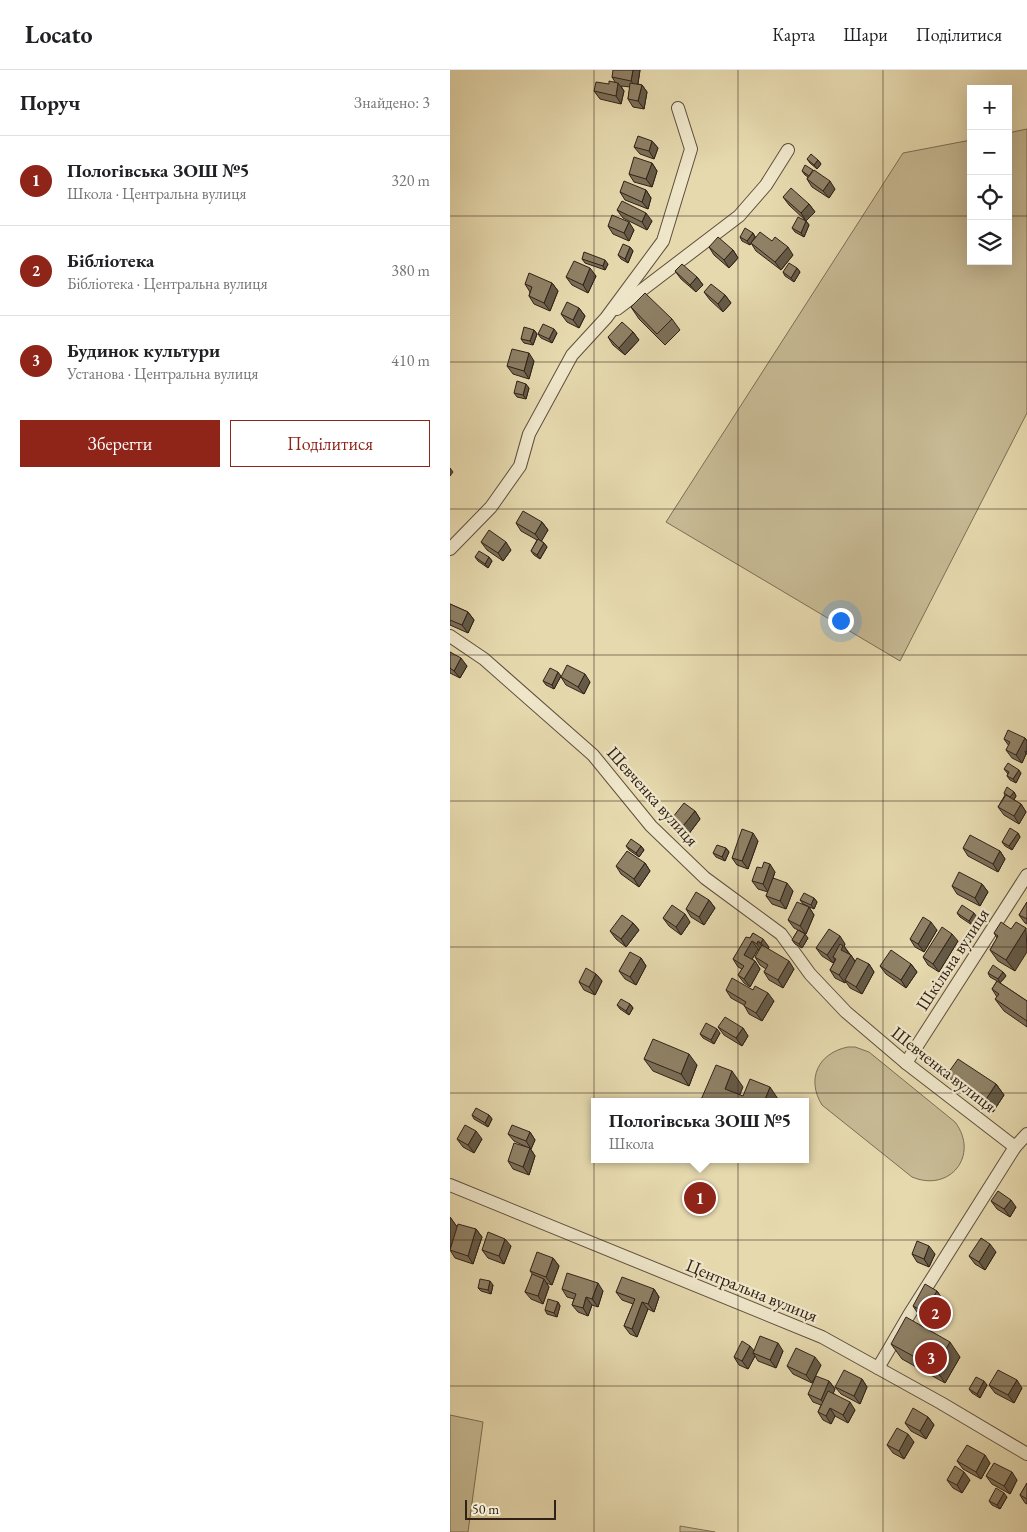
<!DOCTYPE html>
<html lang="uk">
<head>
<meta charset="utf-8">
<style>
  :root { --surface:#fff; --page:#f6f6f6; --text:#202124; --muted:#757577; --line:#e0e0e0; --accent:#8f2418 }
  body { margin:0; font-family:"EB Garamond",serif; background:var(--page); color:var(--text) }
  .controls { position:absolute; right:15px; top:15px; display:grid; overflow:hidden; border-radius:0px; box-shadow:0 5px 20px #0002 }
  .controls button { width:45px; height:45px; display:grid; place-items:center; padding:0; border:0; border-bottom:1px solid var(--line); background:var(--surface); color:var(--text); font:25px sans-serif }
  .scale { position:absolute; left:15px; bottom:12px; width:91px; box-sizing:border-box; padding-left:5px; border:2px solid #312117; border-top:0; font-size:14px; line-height:18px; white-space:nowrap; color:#312117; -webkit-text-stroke:4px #efe6ca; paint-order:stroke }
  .you { position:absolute; left:390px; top:550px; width:18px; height:18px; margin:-12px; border:4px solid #fff; border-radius:50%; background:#1a73e8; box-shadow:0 0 0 8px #1a73e833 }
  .badge { display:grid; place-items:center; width:32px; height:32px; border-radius:50%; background:var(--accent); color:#fff; font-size:16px; font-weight:700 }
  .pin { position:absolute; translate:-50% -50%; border:2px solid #fff; box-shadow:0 1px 5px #0006 }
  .popup { position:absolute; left:141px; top:1028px; width:218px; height:65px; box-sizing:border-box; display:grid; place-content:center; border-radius:0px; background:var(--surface); filter:drop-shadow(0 1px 4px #0005); font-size:16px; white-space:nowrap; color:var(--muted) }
  .popup b { font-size:19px; color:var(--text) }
  .popup::after { content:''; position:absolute; left:50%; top:100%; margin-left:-10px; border:10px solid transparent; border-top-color:var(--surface) }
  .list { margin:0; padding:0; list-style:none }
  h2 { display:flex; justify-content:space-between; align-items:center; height:65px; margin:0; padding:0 20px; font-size:21px }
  h2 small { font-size:16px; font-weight:400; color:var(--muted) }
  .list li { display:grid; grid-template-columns:32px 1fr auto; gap:15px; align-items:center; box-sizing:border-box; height:90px; padding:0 20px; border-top:1px solid var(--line) }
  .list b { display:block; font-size:19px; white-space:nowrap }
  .list p { margin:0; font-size:16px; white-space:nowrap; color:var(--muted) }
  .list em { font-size:16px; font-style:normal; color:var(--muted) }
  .actions { display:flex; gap:10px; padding:15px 20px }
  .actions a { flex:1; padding:11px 0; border:1px solid var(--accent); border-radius:0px; text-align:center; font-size:18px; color:var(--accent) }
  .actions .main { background:var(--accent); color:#fff }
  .icon { flex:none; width:28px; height:28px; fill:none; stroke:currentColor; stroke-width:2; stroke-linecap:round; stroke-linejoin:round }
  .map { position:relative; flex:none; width:577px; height:1462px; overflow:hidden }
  header { display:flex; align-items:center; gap:30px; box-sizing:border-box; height:70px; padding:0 25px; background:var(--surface); border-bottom:1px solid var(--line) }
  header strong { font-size:24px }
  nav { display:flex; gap:28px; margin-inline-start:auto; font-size:18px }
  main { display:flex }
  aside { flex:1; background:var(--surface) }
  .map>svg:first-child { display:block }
</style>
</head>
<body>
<header>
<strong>Locato</strong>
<nav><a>Карта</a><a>Шари</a><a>Поділитися</a></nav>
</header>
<main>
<aside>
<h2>Поруч<small>Знайдено: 3</small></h2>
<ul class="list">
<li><span class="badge">1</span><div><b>Пологівська ЗОШ №5</b><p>Школа · Центральна вулиця</p></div><em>320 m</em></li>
<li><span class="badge">2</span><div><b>Бібліотека</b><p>Бібліотека · Центральна вулиця</p></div><em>380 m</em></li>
<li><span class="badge">3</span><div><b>Будинок культури</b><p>Установа · Центральна вулиця</p></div><em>410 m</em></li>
</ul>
<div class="actions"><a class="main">Зберегти</a><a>Поділитися</a></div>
</aside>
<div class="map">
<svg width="577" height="1462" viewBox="0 0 577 1462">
  <rect width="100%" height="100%" fill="#e6d9ae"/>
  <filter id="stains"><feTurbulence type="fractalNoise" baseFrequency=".004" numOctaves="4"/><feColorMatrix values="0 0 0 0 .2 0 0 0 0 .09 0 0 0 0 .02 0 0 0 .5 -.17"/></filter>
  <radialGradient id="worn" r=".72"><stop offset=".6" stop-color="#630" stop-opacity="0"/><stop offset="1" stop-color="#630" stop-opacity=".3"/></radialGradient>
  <g fill="#c7ba94" stroke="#7c6e56">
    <polygon points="577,59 577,343 450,591 216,452 453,83 521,70 521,191 558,191 558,63"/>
    <path d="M 398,977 L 405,977 L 419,982 L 505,1052 C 530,1085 500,1123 462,1107 L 372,1035 C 356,1009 368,983 398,977 Z"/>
    <polygon points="0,1345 33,1352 18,1462 0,1462"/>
    <polygon points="230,1456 265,1462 230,1462"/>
  </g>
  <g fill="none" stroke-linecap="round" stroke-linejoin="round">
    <g stroke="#5e4f3d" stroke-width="14">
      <g id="minor">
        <polyline points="167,239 289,146 316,115 338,80"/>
        <polyline points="0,479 41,437 70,396 79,364 122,285 156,248 213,171 241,79 228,38"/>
        <polyline points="0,566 34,589 143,685 201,756 255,808 331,864 360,904 396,942 456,993 565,1077 577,1064"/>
        <polyline points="456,993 577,805"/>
        <polyline points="0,1115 372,1267 491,1333 577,1384"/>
        <polyline points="428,1298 459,1245 565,1077"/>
      </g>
    </g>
    <use href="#minor" stroke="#efe6ca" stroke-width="12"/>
  </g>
  <g fill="#7b6f58" stroke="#312117">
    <polygon points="190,0 188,14 192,15 197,22 194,39 183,37 178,29 180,17 171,16 174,21 171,34 150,29 144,21 165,12 162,7"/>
    <polygon points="202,71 208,78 204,89 190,84 184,77"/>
    <polygon points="357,89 368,90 371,94 367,99 360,93"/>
    <polygon points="202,93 207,101 202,117 184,112 179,104"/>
    <polygon points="352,101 385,119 379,128 362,117 357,109 358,107 355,105"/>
    <polygon points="196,120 201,128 198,139 175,130 170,122"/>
    <polygon points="333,127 359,134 365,142 356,151 339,135"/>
    <polygon points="167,140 202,151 197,160 173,148"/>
    <polygon points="356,151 359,155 354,167 345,162 342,158"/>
    <polygon points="158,156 184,160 179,171 163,164"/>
    <polygon points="303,163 305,167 322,171 343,185 331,200 306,181 301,173 300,175 292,171 290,167"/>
    <polygon points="180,177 183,181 178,193 171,189 168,185"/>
    <polygon points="259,177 283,180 288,188 279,198 264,185"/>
    <polygon points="132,189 158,194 155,200 135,193"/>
    <polygon points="347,198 350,202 344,212 335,206 333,202"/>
    <polygon points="225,201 247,207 253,215 246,222 231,209"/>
    <polygon points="146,206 138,223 122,215 116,207"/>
    <polygon points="102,213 108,221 100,241 84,234 79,226 80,222 75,214"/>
    <polygon points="254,222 275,225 281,233 273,242 260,230"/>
    <polygon points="181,237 222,249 230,260 215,275 189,249"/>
    <polygon points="129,238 135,246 129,258 117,252 111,244"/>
    <polygon points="84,260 87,264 83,275 74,273 71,269"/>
    <polygon points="183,262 189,270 175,285 163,275 158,267"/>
    <polygon points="107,263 102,273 91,268 88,264"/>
    <polygon points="84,291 79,309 63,304 57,296"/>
    <polygon points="79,318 76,329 67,327 64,323"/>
    <polygon points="92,452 98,460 91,471 94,473 97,477 90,489 84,485 81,481 87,470 71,461 66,453"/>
    <polygon points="31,472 61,480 53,491 37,480"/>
    <polygon points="25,487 39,487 42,491 38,498 28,491"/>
    <polygon points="0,534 18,542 24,550 18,563 0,555"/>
    <polygon points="0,582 17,596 10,608 0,603"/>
    <polygon points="111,606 104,619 96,615 93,611"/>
    <polygon points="111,607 140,612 134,624 116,615"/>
    <polygon points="575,668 577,671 577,684 576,684 572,693 562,688 556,680 559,676 554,669"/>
    <polygon points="554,699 571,703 566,713 560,710 557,706 558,704"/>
    <polygon points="564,722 566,726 564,730 571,734 576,742 569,754 554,745 548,737 555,725 554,723"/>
    <polygon points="245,741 250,749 235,769 224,760 219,752"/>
    <polygon points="568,763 570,767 562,780 555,776 552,772"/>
    <polygon points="308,771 298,799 287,795 282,788"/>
    <polygon points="176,776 191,776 194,780 189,787 179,780"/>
    <polygon points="276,778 279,782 275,791 266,787 263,783"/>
    <polygon points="513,778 550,781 555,789 548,802 518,786"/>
    <polygon points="195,793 200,801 189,817 171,804 166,796"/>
    <polygon points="325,802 323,808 343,821 336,839 322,834 316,826 318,822 308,819 302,811"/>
    <polygon points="532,814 538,822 530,836 507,824 502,816"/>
    <polygon points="364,828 367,832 364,839 353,834 350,830"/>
    <polygon points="259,830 265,838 254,855 241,847 236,839"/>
    <polygon points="577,832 577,854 575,853 569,845"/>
    <polygon points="359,837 364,845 356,864 349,860 358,868 352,878 345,874 342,870 348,860 344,858 338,850"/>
    <polygon points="507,843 527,847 522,855 510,847"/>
    <polygon points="213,848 240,852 231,865 219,856"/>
    <polygon points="183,853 189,860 176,877 166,869 160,861"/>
    <polygon points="561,859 565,901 548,891 540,880 547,868 544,863"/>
    <polygon points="487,860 474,882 465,877 460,869"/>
    <polygon points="303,863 319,877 318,879 344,899 333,918 319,910 314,902 316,899 310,895 305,887 309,880 308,879 302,889 305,891 310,899 300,917 294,913 288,905 292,899 288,897 283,889 300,868"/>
    <polygon points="508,871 489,902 478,895 473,887"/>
    <polygon points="395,874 394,876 405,891 419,894 424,902 412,924 400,918 396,912 395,913 385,908 380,900 385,891 385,890 383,893 372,886 366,878"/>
    <polygon points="191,888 196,896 186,915 175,909 169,901"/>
    <polygon points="461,894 467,902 456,918 436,904 430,896"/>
    <polygon points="553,902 556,906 550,913 577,931 577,957 554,941 545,929 547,927 542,919 547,911 540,907 538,903"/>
    <polygon points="146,904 152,911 145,925 134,920 129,912"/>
    <polygon points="276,920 303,920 324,931 312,951 299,944 294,935 281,928"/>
    <polygon points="180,934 183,938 179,945 170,939 167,935"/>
    <polygon points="268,957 293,958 298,966 292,976 274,965"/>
    <polygon points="270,963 264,974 253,968 250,964"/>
    <polygon points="194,989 247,995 239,1016 203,1001"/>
    <polygon points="496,1006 546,1014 554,1025 543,1042 505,1017"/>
    <polygon points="22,1045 39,1045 42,1049 38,1057 24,1049"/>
    <polygon points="80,1062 85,1070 81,1079 64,1071 58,1064"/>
    <polygon points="7,1069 32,1069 24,1083 13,1077"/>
    <polygon points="80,1078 85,1086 79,1105 63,1099 58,1091"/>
    <polygon points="541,1131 566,1137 560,1147 547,1139"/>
    <polygon points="0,1147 7,1157 26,1159 32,1167 23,1194 5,1188 0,1180 4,1168 0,1178"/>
    <polygon points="61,1176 54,1194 38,1188 32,1180"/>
    <polygon points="546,1182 535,1200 525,1194 519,1186"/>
    <polygon points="462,1184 485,1184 479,1197 467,1192"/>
    <polygon points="103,1188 109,1196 102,1215 96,1213 99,1217 93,1234 81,1229 75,1222 83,1205 80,1201"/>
    <polygon points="43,1215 41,1224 31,1221 28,1218"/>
    <polygon points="112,1219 153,1221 148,1237 142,1235 138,1246 128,1242 122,1235 124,1229 117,1227"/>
    <polygon points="204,1219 209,1227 204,1242 198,1239 187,1267 180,1264 174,1256 183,1234 172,1230 166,1222"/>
    <polygon points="487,1221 497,1236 485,1257 473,1251 463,1236"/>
    <polygon points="108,1232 110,1236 107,1247 97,1244 95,1240"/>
    <polygon points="441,1274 510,1287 495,1313 452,1289"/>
    <polygon points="304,1281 333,1281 326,1298 308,1291 305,1286 298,1299 289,1295 284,1287"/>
    <polygon points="371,1295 362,1313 343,1304 337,1296"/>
    <polygon points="412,1309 417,1317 410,1334 391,1324 385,1317"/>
    <polygon points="379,1311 385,1319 383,1323 405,1340 398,1353 385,1346 381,1354 373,1350 368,1342 371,1335 363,1332 358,1324"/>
    <polygon points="537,1315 530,1328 522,1323 519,1319"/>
    <polygon points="539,1315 572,1318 564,1333 545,1323"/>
    <polygon points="478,1347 484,1355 476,1369 461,1361 455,1353"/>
    <polygon points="464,1372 454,1389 443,1383 437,1375"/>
    <polygon points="507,1391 540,1393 531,1409 513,1399"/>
    <polygon points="536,1406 567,1410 560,1424 542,1414"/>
    <polygon points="497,1410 520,1410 512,1423 503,1418"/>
    <polygon points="577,1413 577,1434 575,1433 570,1425"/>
    <polygon points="557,1427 550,1439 542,1435 539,1431"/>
  </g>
  <g fill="#645a47" stroke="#312117">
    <polygon points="183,0 190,0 187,19 181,11"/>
    <polygon points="168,13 174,21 171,34 166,26"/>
    <polygon points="192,15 197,22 194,39 188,31"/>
    <polygon points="202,71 208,78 204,89 199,81"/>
    <polygon points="368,90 371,94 367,99 364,95"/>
    <polygon points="202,93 207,101 202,117 196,109"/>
    <polygon points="380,111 385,119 379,128 373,121"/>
    <polygon points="196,120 201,128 198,139 192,132"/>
    <polygon points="359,134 365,142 356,151 351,143"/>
    <polygon points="196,143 202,151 197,160 192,152"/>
    <polygon points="356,151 359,155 354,167 351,163"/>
    <polygon points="179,152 184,160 179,171 174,163"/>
    <polygon points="303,163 305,167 300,175 297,171"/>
    <polygon points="180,177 183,181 178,193 175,189"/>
    <polygon points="338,177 343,185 331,200 325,192"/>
    <polygon points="283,180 288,188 279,198 274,190"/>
    <polygon points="155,190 158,194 155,200 153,196"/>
    <polygon points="140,198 146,206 138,223 133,215"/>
    <polygon points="347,198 350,202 344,212 341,208"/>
    <polygon points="247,207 253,215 246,222 240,215"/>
    <polygon points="102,213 108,221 100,241 94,233"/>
    <polygon points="275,225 281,233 273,242 268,234"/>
    <polygon points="129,238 135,246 129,258 123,250"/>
    <polygon points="104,259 107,263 102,273 99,269"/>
    <polygon points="84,260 87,264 83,275 80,271"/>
    <polygon points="183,262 189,270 175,285 169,278"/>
    <polygon points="79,283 84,291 79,309 74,301"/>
    <polygon points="76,314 79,318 76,329 73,325"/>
    <polygon points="0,398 3,402 0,406"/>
    <polygon points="92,452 98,460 91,472 85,464"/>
    <polygon points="56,472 61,480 53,491 48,483"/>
    <polygon points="94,473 97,477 90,489 87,485"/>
    <polygon points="39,487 42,491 38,498 35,494"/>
    <polygon points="18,542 24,550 18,563 12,555"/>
    <polygon points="11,588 17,596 10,608 4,601"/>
    <polygon points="108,602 111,606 104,619 102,615"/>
    <polygon points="135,604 140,612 134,624 128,617"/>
    <polygon points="575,668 577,671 577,682 575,681 576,684 572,693 566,685"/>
    <polygon points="569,700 571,703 566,713 563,709"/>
    <polygon points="564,722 566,726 563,731 560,727"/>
    <polygon points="571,734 576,742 569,754 564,746"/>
    <polygon points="245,741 250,749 235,769 229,761"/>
    <polygon points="303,763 308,771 298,799 292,791"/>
    <polygon points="568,763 570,767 562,780 559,776"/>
    <polygon points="191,776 194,780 189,787 186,783"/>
    <polygon points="276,778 279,782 275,791 272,787"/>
    <polygon points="550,781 555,789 548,802 543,794"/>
    <polygon points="195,793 200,801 189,817 184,809"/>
    <polygon points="320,794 325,802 318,822 313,814"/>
    <polygon points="337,813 343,821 336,839 330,831"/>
    <polygon points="532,814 538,822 530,836 525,828"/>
    <polygon points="364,828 367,832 364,839 361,835"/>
    <polygon points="259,830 265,838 254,855 249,847"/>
    <polygon points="359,837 364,845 356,864 350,856"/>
    <polygon points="524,843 527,847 522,855 519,851"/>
    <polygon points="235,844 240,852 231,865 226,857"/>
    <polygon points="481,852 487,860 474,882 468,874"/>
    <polygon points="183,853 189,860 176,877 171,869"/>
    <polygon points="576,858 577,882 565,901 556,890"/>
    <polygon points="355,864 358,868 352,878 349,874"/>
    <polygon points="502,864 508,871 489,902 483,894"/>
    <polygon points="390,866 395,874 394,876 399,884 383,887 385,890 383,893 377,885"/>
    <polygon points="313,869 319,877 317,881 311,873"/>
    <polygon points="302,871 308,879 300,893 294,885"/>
    <polygon points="308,871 314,879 312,882 307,874"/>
    <polygon points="401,885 406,893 395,910 396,912 395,913 389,905"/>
    <polygon points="191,888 196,896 186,915 180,907"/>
    <polygon points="305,891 310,899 300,917 294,909"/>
    <polygon points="339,891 344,899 333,918 328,910"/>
    <polygon points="419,894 424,902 412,924 406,917"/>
    <polygon points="461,894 467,902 456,918 451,910"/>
    <polygon points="553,902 556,906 550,913 548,909"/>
    <polygon points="146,904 152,911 145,925 139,917"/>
    <polygon points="318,923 324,931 312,951 306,943"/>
    <polygon points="180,934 183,938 179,945 176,941"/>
    <polygon points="293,958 298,966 292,976 286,968"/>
    <polygon points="267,959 270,963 264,974 261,970"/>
    <polygon points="239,984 247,995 239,1016 231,1004"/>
    <polygon points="282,1001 293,1017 287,1032 275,1019"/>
    <polygon points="546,1014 554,1025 543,1042 535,1031"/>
    <polygon points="320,1017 330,1032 314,1032"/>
    <polygon points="39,1045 42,1049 38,1057 35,1053"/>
    <polygon points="26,1061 32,1069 24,1083 18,1075"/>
    <polygon points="80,1062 85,1070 81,1079 76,1071"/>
    <polygon points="80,1078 85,1086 79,1105 73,1097"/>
    <polygon points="561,1130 566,1137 560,1147 554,1139"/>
    <polygon points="0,1147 8,1158 0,1178"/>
    <polygon points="26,1159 32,1167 23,1194 18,1186"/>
    <polygon points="55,1169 61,1176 54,1194 49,1186"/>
    <polygon points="540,1174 546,1182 535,1200 529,1192"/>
    <polygon points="479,1176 485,1184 479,1197 474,1189"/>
    <polygon points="103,1188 109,1196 102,1215 96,1207"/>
    <polygon points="94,1209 99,1217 93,1234 88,1226"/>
    <polygon points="40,1211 43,1215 41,1224 38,1220"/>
    <polygon points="148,1213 153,1221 148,1237 142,1229"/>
    <polygon points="204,1219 209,1227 204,1242 198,1234"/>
    <polygon points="487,1221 497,1236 485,1257 474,1242"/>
    <polygon points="136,1227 142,1235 138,1246 133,1238"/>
    <polygon points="108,1232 110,1236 107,1247 104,1243"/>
    <polygon points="192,1232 198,1239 187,1267 182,1259"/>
    <polygon points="500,1272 510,1287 495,1313 485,1298"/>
    <polygon points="328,1273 333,1281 326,1298 320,1290"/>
    <polygon points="300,1276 306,1283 303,1283 305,1286 298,1299 292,1291"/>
    <polygon points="365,1287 371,1295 362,1313 356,1305"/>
    <polygon points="412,1309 417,1317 410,1334 404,1326"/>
    <polygon points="567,1310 572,1318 564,1333 558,1325"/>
    <polygon points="379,1311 385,1319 377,1338 371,1330"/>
    <polygon points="534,1311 537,1315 530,1328 527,1324"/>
    <polygon points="400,1332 405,1340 398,1353 393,1345"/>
    <polygon points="380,1338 385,1346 381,1354 376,1346"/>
    <polygon points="478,1347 484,1355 476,1369 470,1361"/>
    <polygon points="458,1364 464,1372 454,1389 449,1381"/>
    <polygon points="535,1385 540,1393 531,1409 526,1402"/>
    <polygon points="514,1402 520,1410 512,1423 507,1415"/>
    <polygon points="562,1402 567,1410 560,1424 554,1416"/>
    <polygon points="554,1423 557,1427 550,1439 547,1435"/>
  </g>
  <g fill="#8f8166" stroke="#312117">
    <polygon points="163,0 183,0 181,11 162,7"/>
    <polygon points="159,11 168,13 166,26 144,21 146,12 159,14"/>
    <polygon points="180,13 192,15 188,31 178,29"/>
    <polygon points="188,66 202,71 199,81 184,77"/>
    <polygon points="361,84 368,90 364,95 357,89"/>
    <polygon points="184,87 202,93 196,109 179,104"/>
    <polygon points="355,95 363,100 359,106 352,101"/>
    <polygon points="364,100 380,111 373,121 357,109"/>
    <polygon points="174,111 196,120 192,132 170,122"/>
    <polygon points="341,118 359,134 351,143 333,127"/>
    <polygon points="172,131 196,143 192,152 167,140"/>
    <polygon points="162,145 179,152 174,163 158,156"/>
    <polygon points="348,147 356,151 351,163 342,158"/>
    <polygon points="295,158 303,163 297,171 290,167"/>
    <polygon points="310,162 322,171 325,167 338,177 325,192 301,173"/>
    <polygon points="268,167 283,180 274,190 259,177"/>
    <polygon points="173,174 180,177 175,189 168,185"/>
    <polygon points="134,182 155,190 153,196 132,189"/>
    <polygon points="124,191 140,198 133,215 116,207"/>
    <polygon points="339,193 347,198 341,208 333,202"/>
    <polygon points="232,194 247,207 240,215 225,201"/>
    <polygon points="79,203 102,213 94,233 79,226 82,217 75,214"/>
    <polygon points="261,214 275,225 268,234 254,222"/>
    <polygon points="195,223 222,249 207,264 181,237"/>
    <polygon points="117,232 129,238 123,250 111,244"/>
    <polygon points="172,252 183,262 169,278 158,267"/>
    <polygon points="93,254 104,259 99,269 88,264"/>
    <polygon points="74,257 84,260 80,271 71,269"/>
    <polygon points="62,279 79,283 74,301 57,296"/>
    <polygon points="67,311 76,314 73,325 64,323"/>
    <polygon points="73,441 92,452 85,464 66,453"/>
    <polygon points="39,460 56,472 48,483 31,472"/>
    <polygon points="88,469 94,473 87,485 81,481"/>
    <polygon points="29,481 39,487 35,494 25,487"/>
    <polygon points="0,534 18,542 12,555 0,550"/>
    <polygon points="0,582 11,588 4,601 0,598"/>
    <polygon points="117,595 135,604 128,617 111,607"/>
    <polygon points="100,598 108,602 102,615 93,611"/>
    <polygon points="558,660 575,668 566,685 556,680 560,672 554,669"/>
    <polygon points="558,693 569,700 563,709 557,706 559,702 554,699"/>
    <polygon points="557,717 564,722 560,727 554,723"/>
    <polygon points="556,725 571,734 564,746 548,737"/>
    <polygon points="234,733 245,741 229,761 219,752"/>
    <polygon points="560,758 568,763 559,776 552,772"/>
    <polygon points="292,759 303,763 292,791 282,788"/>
    <polygon points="520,765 550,781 543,794 513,778"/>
    <polygon points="181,769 191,776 186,783 176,776"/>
    <polygon points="267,775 276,778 272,787 263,783"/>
    <polygon points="177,781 195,793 184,809 166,796"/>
    <polygon points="314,792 320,794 313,814 302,811 307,797 312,798"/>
    <polygon points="509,802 532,814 525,828 502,816"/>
    <polygon points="323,808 337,813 330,831 316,826"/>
    <polygon points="246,822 259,830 249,847 236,839"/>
    <polygon points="354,823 364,828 361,835 350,830"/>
    <polygon points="347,832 359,837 350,856 338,850"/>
    <polygon points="577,832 577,849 569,845"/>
    <polygon points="222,835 235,844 226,857 213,848"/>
    <polygon points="512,835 524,843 519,851 507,843"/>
    <polygon points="172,845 183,853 171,869 160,861"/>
    <polygon points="473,847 481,852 468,874 460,869"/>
    <polygon points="551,852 561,859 566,852 576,858 556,890 540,880 548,866 544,863"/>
    <polygon points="492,857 502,864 483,894 473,887"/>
    <polygon points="379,859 390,866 377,885 366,878"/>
    <polygon points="348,860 355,864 349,874 342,870"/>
    <polygon points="303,863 313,869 311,873 308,871 307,874 302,871 294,885 305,891 294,909 288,905 294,896 283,889 296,867 300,868"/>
    <polygon points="390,874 393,876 391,880 401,885 389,905 380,900 386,889 383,887"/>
    <polygon points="312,875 339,891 328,910 314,902 318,895 305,887"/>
    <polygon points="441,880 461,894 451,910 430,896"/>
    <polygon points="180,882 191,888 180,907 169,901"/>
    <polygon points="407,888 419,894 406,917 395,910"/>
    <polygon points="543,895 553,902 548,909 538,903"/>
    <polygon points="136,898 146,904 139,917 129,912"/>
    <polygon points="282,908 303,920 305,916 318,923 306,943 294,936 296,932 276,920"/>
    <polygon points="547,911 577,931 577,951 545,929 549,924 542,919"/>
    <polygon points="171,929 180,934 176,941 167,935"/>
    <polygon points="275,947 293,958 286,968 268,957"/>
    <polygon points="256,953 267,959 261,970 250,964"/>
    <polygon points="203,969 239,984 231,1004 194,989"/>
    <polygon points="508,989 546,1014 535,1031 496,1006"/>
    <polygon points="266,995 282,1001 275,1019 293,1026 300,1009 320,1017 314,1032 250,1032"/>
    <polygon points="26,1038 39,1045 35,1053 22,1045"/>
    <polygon points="15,1055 26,1061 18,1075 7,1069"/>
    <polygon points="62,1055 80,1062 76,1071 58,1064"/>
    <polygon points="64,1073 80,1078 73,1097 58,1091"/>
    <polygon points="548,1121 561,1130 554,1139 541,1131"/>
    <polygon points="8,1154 26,1159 18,1186 0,1180"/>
    <polygon points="38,1162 55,1169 49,1186 32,1180"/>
    <polygon points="531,1168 540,1174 529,1192 519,1186"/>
    <polygon points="467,1171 479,1176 474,1189 462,1184"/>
    <polygon points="87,1182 103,1188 96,1207 80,1201"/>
    <polygon points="117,1203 148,1213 142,1229 136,1227 133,1238 122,1235 126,1224 112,1219"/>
    <polygon points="82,1204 94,1209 88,1226 75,1222"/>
    <polygon points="172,1207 204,1219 198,1234 192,1232 182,1259 174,1256 185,1229 166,1222"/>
    <polygon points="30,1209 40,1211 38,1220 28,1218"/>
    <polygon points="475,1214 487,1221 474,1242 463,1236"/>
    <polygon points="98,1229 108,1232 104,1243 95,1240"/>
    <polygon points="456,1247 500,1272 485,1298 441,1274"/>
    <polygon points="310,1266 328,1273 320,1290 303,1283"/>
    <polygon points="292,1271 300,1276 292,1291 284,1287"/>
    <polygon points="346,1278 365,1287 356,1305 337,1296"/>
    <polygon points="394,1300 412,1309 404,1326 385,1317"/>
    <polygon points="548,1300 567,1310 558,1325 539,1315"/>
    <polygon points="366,1306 379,1311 371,1330 358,1324"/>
    <polygon points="526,1307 534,1311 527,1324 519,1319"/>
    <polygon points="378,1321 400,1332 393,1345 380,1338 376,1346 368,1342"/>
    <polygon points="463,1338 478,1347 470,1361 455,1353"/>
    <polygon points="447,1358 458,1364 449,1381 437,1375"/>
    <polygon points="517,1375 535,1385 526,1402 507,1391"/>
    <polygon points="544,1393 562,1402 554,1416 536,1406"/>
    <polygon points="505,1396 514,1402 507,1415 497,1410"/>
    <polygon points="577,1413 577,1429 570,1425"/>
    <polygon points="546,1418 554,1423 547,1435 539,1431"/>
  </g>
  <path fill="none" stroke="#312117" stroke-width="1" stroke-opacity="0.55" d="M 144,0 L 144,1462M 288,0 L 288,1462M 433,0 L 433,1462M 0,146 L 521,146M 558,146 L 577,146M 0,292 L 577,292M 0,439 L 577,439M 0,585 L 577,585M 0,731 L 577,731M 0,877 L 577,877M 0,1023 L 577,1023M 0,1170 L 577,1170M 0,1316 L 577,1316"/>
  <g text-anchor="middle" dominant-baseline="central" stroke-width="4.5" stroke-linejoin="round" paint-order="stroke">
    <g font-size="18" fill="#312117" stroke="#efe6ca">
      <text transform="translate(203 726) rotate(48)">Шевченка вулиця</text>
      <text transform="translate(502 889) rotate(-57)">Шкільна вулиця</text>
      <text transform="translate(494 999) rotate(38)">Шевченка вулиця</text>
      <text transform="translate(302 1220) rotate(22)">Центральна вулиця</text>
    </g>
  </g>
  <rect width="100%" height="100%" filter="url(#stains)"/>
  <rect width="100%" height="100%" fill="url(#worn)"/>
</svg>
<div class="controls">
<button>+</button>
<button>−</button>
<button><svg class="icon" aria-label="locate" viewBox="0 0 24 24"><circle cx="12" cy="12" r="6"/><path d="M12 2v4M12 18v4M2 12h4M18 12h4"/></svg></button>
<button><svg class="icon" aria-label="layers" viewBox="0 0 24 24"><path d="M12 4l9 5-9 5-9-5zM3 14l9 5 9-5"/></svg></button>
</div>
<div class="scale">50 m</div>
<div class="you"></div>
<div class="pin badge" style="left:250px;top:1128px">1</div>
<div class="popup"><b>Пологівська ЗОШ №5</b>Школа</div>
<div class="pin badge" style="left:485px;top:1243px">2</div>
<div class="pin badge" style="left:481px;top:1288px">3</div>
</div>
</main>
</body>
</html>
